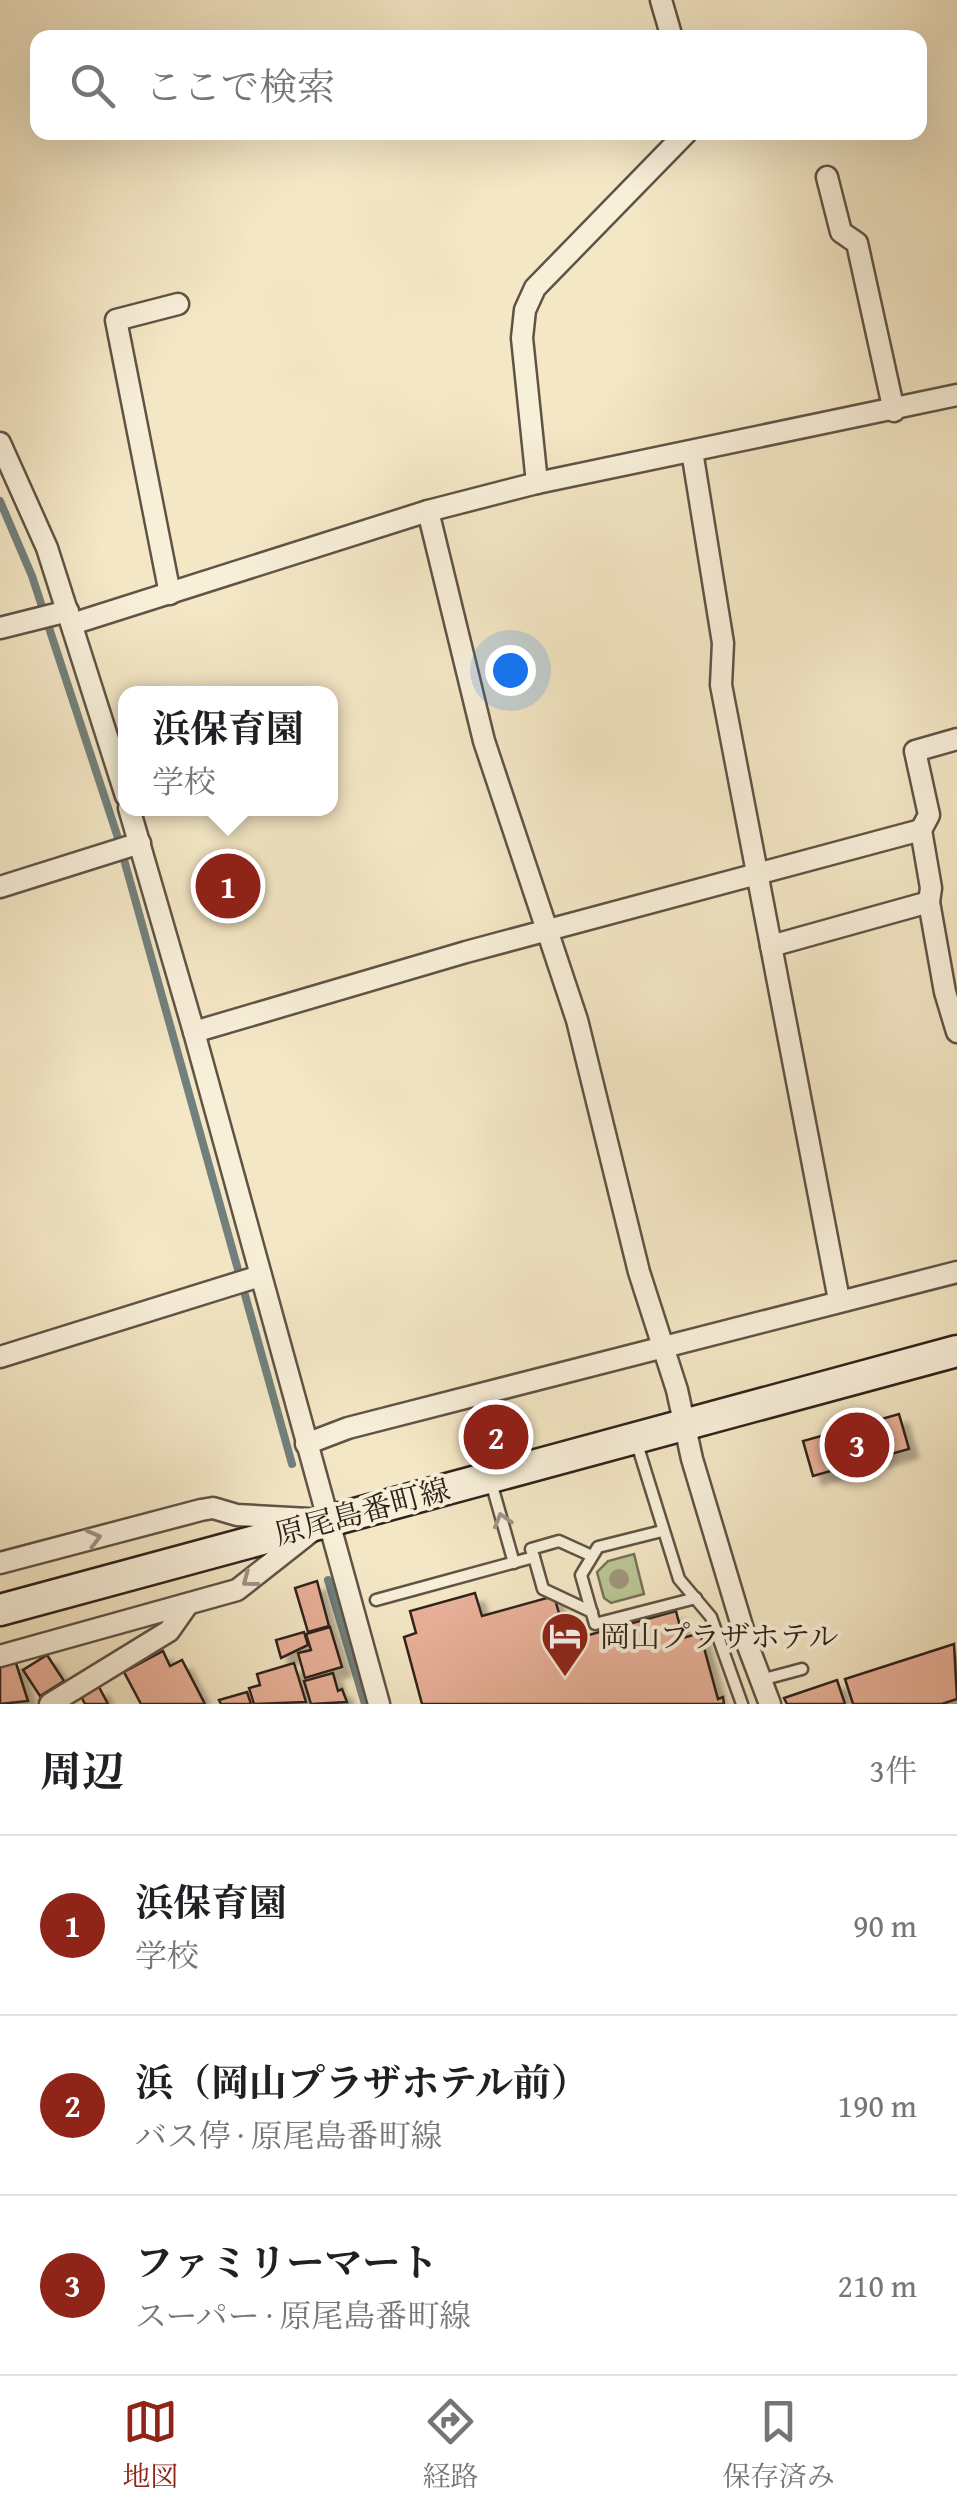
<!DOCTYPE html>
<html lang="ja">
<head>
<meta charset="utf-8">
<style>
  :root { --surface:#fff; --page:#f2f2f2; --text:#202124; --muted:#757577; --line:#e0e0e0; --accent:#8f2418 }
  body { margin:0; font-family:"Gentium Book Plus","Noto Serif JP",serif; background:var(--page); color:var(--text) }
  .you { position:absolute; left:510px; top:670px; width:35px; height:35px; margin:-25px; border:8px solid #fff; border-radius:50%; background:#1a73e8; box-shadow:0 0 0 15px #1a73e833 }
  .badge { display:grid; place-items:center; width:65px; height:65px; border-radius:50%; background:var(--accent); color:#fff; font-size:32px; font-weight:700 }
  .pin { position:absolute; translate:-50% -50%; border:5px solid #fff; box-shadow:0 2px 10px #0006 }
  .popup { position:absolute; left:118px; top:686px; width:220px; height:130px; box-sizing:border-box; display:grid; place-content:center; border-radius:20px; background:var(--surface); filter:drop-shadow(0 2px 8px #0005); font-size:32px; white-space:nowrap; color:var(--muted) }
  .popup b { font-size:38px; color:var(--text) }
  .popup::after { content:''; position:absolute; left:50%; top:100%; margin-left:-20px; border:20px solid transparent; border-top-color:var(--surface) }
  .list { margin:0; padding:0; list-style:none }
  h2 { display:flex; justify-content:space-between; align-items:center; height:130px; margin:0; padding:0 40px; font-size:42px }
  h2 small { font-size:32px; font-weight:400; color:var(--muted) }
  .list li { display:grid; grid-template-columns:65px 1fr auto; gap:30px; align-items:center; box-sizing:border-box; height:180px; padding:0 40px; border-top:2px solid var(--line) }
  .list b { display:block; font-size:38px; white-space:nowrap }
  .list p { margin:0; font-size:32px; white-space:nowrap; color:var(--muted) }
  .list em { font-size:32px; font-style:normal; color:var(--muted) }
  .icon { flex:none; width:55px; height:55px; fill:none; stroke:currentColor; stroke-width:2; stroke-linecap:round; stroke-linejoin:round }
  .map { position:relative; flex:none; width:957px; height:1704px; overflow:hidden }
  .search { position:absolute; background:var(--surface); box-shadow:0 10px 40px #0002; left:30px; right:30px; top:30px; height:110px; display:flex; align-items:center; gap:25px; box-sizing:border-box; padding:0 35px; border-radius:20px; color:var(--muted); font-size:38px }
  .sheet { height:670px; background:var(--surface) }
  nav { display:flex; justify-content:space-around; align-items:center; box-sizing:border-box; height:140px; border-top:2px solid var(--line); background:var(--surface); font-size:28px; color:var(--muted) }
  nav a { display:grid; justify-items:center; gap:5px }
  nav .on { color:var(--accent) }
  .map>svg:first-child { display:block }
</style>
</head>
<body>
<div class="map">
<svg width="957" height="1704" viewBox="0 0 957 1704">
  <defs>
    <filter id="shadow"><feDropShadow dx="9" dy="9" stdDeviation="2.5" flood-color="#0004"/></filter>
  </defs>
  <rect width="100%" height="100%" fill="#f4e7c5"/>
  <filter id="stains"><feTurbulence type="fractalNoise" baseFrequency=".002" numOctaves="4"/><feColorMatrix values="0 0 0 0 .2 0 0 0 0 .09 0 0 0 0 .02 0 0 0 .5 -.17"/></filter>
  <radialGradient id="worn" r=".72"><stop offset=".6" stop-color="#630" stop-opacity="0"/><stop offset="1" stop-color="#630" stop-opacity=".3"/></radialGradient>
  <polygon fill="#bbc595" stroke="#757458" stroke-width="2.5" points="634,1554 644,1594 611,1603 604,1598 597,1572 608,1561"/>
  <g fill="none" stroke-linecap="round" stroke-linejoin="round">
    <g stroke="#72807d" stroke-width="8">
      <polyline points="0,501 32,576 118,838 292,1464"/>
      <polyline points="328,1580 365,1704"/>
    </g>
  </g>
  <g fill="#e9b199" stroke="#2f221c" stroke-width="2.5" filter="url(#shadow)">
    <polygon points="899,1414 909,1449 813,1476 803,1441"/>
    <polygon points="317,1581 329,1626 308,1632 295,1588"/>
    <polygon points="475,1593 482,1616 554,1596 567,1641 676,1611 683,1638 700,1633 718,1699 723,1697 724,1704 422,1704 404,1637 416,1633 410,1611"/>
    <polygon points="330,1627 342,1667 305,1678 298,1653 311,1650 306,1634"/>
    <polygon points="304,1632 308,1645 281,1658 276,1640"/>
    <polygon points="954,1644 957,1699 942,1704 853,1704 845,1679"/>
    <polygon points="163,1651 170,1666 182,1660 205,1704 141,1704 124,1672"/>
    <polygon points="47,1655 64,1681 40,1696 23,1670"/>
    <polygon points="15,1660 28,1701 0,1704 0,1664"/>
    <polygon points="294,1663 306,1702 254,1704 249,1688 260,1685 257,1674"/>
    <polygon points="333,1673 338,1691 342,1689 347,1702 311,1704 304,1681"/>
    <polygon points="837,1680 845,1704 787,1704 784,1698"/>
    <polygon points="99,1687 108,1704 85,1704 81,1696"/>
    <polygon points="247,1692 251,1704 221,1704 219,1700"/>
  </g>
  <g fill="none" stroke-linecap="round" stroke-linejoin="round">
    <g stroke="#605346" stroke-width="15">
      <g id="lane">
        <polyline points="637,1444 679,1579 711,1617 742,1704"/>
        <polyline points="491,1482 514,1563"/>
        <polyline points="662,1531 598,1547 581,1575 595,1624 696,1598"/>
        <polyline points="534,1557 531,1549 559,1541 592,1556"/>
        <polyline points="376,1600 534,1557 543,1589 592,1612"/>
        <polyline points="761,1680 802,1669"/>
      </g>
    </g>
    <g stroke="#605346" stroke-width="25">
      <g id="street">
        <polyline points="661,0 672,38"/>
        <polyline points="827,177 841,232 857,243 894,411"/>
        <polyline points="0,443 47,548 126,796"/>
        <polyline points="692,451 723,643 721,685 839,1300"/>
        <polyline points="537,483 522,338 525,310 535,288 687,132"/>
        <polyline points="428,511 484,741 577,1020 639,1272 677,1390 692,1459 748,1646 770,1704"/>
        <polyline points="170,594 116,320 178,304"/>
        <polyline points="72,624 428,511 537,483 957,395"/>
        <polyline points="0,628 68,611"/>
        <polyline points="129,808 194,1032 379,1704"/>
        <polyline points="0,887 140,843"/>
        <polyline points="929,902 931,888 921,830 929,815 915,751 957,739"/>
        <polyline points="771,946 929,902 945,992 957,1032"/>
        <polyline points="194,1032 466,952 921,830"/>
        <polyline points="0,1357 260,1276"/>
        <polyline points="306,1444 348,1428 957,1272"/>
        <polyline points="0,1563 201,1510 213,1508 237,1515 309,1519"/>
        <polyline points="0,1656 237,1590 312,1531"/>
        <polyline points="50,1704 169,1631 188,1604"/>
      </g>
    </g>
    <g stroke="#2f221c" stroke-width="35">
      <polyline id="secondary" points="0,1610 957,1351"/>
    </g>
    <use href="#lane" stroke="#f8efd9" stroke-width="10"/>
    <use href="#street" stroke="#f8efd9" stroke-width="20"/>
    <use href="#secondary" stroke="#f8efd9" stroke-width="30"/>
  </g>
  <circle fill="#9f967c" cx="619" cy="1579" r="10"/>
  <defs><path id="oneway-chevron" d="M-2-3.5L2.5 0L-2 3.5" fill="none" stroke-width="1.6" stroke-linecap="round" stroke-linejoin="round" transform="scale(2.5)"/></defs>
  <g stroke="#9e9384">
    <use href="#oneway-chevron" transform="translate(502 1520) rotate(-106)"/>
    <use href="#oneway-chevron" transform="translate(94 1538) rotate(-15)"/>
    <use href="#oneway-chevron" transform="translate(249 1580) rotate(143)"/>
  </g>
  <defs>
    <g id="hotel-pin" transform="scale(2.5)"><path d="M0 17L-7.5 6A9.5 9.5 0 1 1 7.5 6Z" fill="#8f2418" stroke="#f8efd9"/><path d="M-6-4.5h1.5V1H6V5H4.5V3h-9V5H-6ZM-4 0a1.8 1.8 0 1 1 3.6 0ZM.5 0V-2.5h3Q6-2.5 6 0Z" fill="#fff"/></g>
  </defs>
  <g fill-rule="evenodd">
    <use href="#hotel-pin" x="565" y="1636"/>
  </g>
  <g text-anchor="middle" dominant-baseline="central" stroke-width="8" stroke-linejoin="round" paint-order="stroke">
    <g font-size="30" fill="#2f221c" stroke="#f8efd9">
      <text transform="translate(362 1511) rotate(-15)">原尾島番町線</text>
    </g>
    <g font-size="30" fill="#2f221c" stroke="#f8efd9" text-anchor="start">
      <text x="600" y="1636">岡山プラザホテル</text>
    </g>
  </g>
  <rect width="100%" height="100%" filter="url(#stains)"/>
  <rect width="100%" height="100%" fill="url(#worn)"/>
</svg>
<div class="you"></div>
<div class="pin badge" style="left:228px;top:886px">1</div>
<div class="popup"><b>浜保育園</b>学校</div>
<div class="pin badge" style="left:496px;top:1437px">2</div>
<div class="pin badge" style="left:857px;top:1445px">3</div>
<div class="search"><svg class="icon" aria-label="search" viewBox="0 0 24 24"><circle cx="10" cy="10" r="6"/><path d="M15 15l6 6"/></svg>ここで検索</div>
</div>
<section class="sheet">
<h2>周辺<small>3件</small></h2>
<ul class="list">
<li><span class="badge">1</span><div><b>浜保育園</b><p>学校</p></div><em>90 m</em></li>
<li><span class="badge">2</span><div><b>浜（岡山プラザホテル前）</b><p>バス停 · 原尾島番町線</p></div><em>190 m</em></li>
<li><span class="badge">3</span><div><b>ファミリーマート</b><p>スーパー · 原尾島番町線</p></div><em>210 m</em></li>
</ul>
</section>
<nav>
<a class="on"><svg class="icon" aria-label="map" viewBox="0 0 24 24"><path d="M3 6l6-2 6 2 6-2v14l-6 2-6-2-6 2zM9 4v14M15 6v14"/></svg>地図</a>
<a><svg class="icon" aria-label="directions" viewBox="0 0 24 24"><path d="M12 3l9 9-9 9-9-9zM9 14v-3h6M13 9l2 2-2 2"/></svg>経路</a>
<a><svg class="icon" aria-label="saved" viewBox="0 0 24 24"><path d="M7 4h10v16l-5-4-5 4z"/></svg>保存済み</a>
</nav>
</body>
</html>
